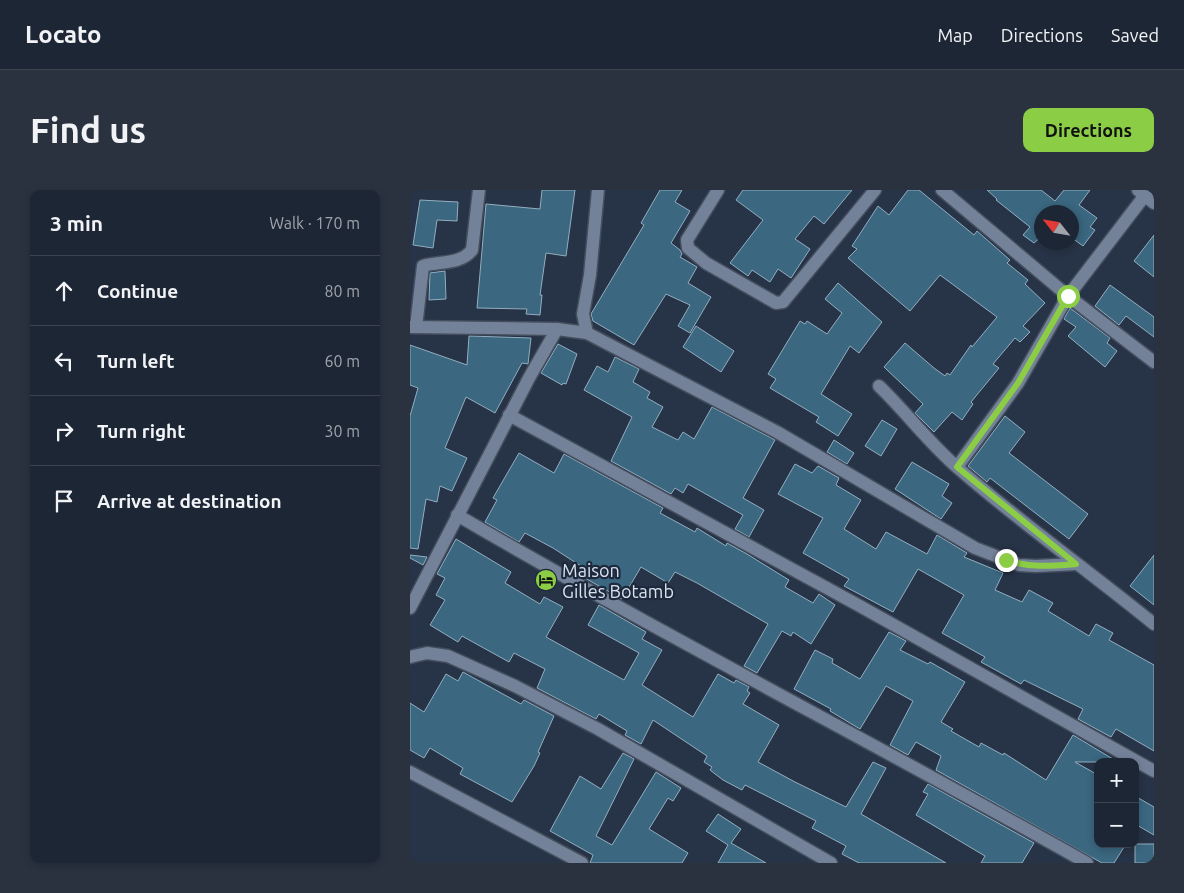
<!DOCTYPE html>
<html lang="en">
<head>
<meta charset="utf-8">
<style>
  :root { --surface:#1d2634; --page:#2a3240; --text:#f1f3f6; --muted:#a0a5ac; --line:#3b434f; --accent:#8bce46 }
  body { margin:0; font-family:Ubuntu,sans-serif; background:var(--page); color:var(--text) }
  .controls { position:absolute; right:15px; bottom:15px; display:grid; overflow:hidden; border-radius:10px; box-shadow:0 2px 8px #0003 }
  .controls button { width:45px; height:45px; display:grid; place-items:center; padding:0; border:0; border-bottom:1px solid var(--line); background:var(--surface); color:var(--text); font:25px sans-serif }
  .compass { position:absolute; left:624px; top:15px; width:45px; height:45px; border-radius:50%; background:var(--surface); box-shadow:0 2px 8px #0003; rotate:301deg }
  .stop { position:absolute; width:15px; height:15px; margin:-11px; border:4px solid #8bce46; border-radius:50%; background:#fff }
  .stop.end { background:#8bce46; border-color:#fff; box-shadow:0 1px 5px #0008 }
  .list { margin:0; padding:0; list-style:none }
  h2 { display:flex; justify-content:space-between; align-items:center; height:65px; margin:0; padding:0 20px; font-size:21px }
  h2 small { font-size:16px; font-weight:400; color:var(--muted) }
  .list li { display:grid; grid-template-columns:32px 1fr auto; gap:15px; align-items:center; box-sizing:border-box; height:70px; padding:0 20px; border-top:1px solid var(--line) }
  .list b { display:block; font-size:19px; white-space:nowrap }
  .list em { font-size:16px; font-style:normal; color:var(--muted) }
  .icon { flex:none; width:28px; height:28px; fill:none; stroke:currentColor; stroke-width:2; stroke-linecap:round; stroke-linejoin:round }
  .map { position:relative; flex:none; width:744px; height:673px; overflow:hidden; border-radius:10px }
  header { display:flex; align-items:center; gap:30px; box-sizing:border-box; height:70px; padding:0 25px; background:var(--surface); border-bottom:1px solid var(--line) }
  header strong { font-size:24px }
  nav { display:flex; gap:28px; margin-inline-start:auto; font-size:18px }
  .intro { display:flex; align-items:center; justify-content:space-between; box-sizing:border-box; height:120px; padding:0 30px }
  h1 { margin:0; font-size:35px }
  .button { padding:12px 22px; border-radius:10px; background:var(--accent); color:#111; font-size:18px; font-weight:700 }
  main { display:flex; gap:30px; padding:0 30px }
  aside { flex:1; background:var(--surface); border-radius:10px; box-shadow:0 2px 8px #0003 }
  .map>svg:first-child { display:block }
</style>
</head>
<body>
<header>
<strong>Locato</strong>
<nav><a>Map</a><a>Directions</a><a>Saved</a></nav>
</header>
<div class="intro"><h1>Find us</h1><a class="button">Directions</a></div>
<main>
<aside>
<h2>3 min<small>Walk · 170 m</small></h2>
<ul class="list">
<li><svg class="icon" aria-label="ahead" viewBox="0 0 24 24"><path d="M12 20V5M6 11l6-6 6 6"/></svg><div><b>Continue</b></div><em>80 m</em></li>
<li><svg class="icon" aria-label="left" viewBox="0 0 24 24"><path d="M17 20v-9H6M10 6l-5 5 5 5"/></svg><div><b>Turn left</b></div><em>60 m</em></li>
<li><svg class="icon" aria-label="right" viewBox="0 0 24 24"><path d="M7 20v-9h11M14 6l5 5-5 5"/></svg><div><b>Turn right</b></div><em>30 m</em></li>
<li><svg class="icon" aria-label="arrive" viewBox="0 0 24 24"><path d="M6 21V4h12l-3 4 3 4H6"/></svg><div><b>Arrive at destination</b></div></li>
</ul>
</aside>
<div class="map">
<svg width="744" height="673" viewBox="0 0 744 673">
  <rect width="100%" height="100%" fill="#273346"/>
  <g fill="#3b6780" stroke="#93afbf">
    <polygon points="132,0 165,0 156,66 136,63 130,105 132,105 130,125 116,124 117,119 67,118 76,14 130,19"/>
    <polygon points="250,0 272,0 265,12 280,21 261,53 270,60 272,64 270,67 287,77 278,93 301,107 280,143 268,136 280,115 256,104 224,155 183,131 181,124 234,35 231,33"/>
    <polygon points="333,0 442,0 414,34 404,26 385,49 400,59 381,88 368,79 360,92 342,80 338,86 320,73 353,30 326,10"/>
    <polygon points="498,0 509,0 564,45 567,41 600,70 597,73 618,90 615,94 635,113 613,136 620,142 610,152 605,148 583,174 589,178 561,212 563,214 552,230 542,222 524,242 505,223 513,214 474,177 495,153 524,178 535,186 537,183 540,185 561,155 562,157 587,127 530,85 500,121 438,68 447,59 442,56 468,16 479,25"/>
    <polygon points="577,0 631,0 645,11 654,0 680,0 669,15 687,28 680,37 685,40 673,56 662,48 662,22 632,22 632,46 624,53 613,45 620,37 586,10 587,9"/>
    <polygon points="10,10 48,12 47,31 27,30 23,58 3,55"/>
    <polygon points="744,45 744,87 724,71"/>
    <polygon points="35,81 36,109 19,110 20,83"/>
    <polygon points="428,93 472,132 449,163 440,156 411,204 442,224 428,246 406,232 409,227 360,198 366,189 358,184 390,131 395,134 397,131 417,144 432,123 415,109"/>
    <polygon points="700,95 744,127 744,147 716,126 709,135 685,116"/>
    <polygon points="660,118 700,148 697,153 707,161 695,177 658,146 666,137 654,129"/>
    <polygon points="286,136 324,161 311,182 273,157"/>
    <polygon points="59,146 121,148 118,174 112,173 85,223 56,207 35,258 57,268 42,301 30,296 27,312 16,309 8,359 0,358 0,226 8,198 0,195 0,155 57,175"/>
    <polygon points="148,154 167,164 156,194 153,193 152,195 131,183"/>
    <polygon points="205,167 229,179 223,192 240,202 237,208 253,217 242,237 268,250 273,242 284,249 302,217 365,250 333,308 354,320 339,347 325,339 333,325 278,294 273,303 265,298 261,304 201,271 222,227 174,200 187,176 198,182"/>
    <polygon points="595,226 615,242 599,263 678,324 659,349 580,288 577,292 558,276"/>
    <polygon points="472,230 487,239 471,266 455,256"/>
    <polygon points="424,250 444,263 437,274 417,262"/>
    <polygon points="109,263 144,283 154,264 253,318 250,323 285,342 287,338 316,356 317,353 337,364 379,390 375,397 403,413 409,404 425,415 401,454 383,442 381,446 372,441 347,483 334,476 358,434 287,393 265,382 258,393 231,377 212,409 173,387 177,380 143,358 115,343 109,352 75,332 87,310 83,308"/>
    <polygon points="502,272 539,294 532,306 542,313 531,329 485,299"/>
    <polygon points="385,274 402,283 408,276 429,288 426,295 451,310 434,339 466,359 476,342 517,364 527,345 557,363 554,367 593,383 585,400 612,412 619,400 643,413 638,421 679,446 686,434 703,443 699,450 744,475 744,561 706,539 701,547 668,529 673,519 614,490 611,494 571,472 575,467 532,443 554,405 508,379 483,422 434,396 439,389 393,363 413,328 368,304"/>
    <polygon points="46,349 101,382 95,393 130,414 134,407 153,417 136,447 214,490 229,463 178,435 189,415 236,442 232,449 252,460 232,495 283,527 308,484 324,493 326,490 339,497 337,501 340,503 333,514 369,535 348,572 385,592 436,617 463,572 476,578 451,624 536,673 449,673 432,664 436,656 402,638 406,631 335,595 332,600 313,590 300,580 302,577 294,572 297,566 243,530 231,554 215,545 217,541 189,524 186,529 127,498 135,479 104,463 99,472 52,446 48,452 20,435 35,410 26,405 35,388 27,384"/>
    <polygon points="0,365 17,367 13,375 0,368"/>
    <polygon points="744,365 744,415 720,396"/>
    <polygon points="479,442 496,451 490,460 518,474 520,472 555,492 531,532 543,539 541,541 569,557 571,553 593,565 594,563 636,590 663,545 708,572 665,572 688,585 688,654 716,654 704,673 692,673 526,580 531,566 506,552 498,565 480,555 503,511 476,496 450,539 420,521 421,519 384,499 405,460 423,469 422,473 450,489"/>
    <polygon points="53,482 111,514 114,510 144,526 128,562 130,563 124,576 102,612 50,584 53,578 20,558 14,568 0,560 0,513 14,522 36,484 48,491"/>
    <polygon points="213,563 224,569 186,646 202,655 246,582 271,598 263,611 258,608 239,639 278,663 272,673 180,673 183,665 140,641 170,586 191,599"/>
    <polygon points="518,594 624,653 612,673 571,673 575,666 506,625 518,604 513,602"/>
    <polygon points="725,606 744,617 744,645 725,634"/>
    <polygon points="308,624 331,639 321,653 356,673 308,673 318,655 296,641"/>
    <rect x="725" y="654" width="19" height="19"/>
  </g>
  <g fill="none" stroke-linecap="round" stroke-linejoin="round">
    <g stroke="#444e5e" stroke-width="15">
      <g id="minor">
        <polyline points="308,0 277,50 278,58 296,73 366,113 373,112 465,0"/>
        <polyline points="532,0 658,106 744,172"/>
        <polyline points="728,0 744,13"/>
        <polyline points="0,137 147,139 177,143 367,242 565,358 609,375 626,376 666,374"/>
        <path d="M 6,137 L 13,76 C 30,71 50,75 62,60 L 69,0"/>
        <polyline points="177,143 173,124 180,85 188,0"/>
        <path d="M 469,196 C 496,222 519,253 548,278 C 611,333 679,381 744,434"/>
        <polyline points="99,225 448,415 744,581"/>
        <polyline points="547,277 608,193 658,106 739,0"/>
        <path d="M 47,325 C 254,446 468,555 677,673"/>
        <polyline points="0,418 119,188 147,139"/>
        <polyline points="0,467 17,463 38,466 105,496 188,539 421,673"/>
        <polyline points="0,582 172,673"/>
      </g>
    </g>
    <use href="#minor" stroke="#748299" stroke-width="12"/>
  </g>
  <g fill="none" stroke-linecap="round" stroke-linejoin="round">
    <path stroke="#8bce46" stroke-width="6" d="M 596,370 C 619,378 641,376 666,374 L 547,277 L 608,193 L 658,106"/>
  </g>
  <defs>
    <g id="hotel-disc" transform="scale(1.125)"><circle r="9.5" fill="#8bce46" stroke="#1d293c"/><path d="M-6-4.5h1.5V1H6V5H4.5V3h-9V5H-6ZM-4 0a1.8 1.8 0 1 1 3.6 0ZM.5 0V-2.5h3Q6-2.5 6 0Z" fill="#111"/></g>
  </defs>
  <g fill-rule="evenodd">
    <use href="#hotel-disc" x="136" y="390"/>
  </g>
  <g text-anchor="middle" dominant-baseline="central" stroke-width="4.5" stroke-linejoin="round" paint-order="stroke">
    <g font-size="18" fill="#d9e1ed" stroke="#1d293c" text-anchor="start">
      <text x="152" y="380">Maison<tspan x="152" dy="21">Gilles Botamb</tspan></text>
    </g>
  </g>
</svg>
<div class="controls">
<button>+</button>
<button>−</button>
</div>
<svg class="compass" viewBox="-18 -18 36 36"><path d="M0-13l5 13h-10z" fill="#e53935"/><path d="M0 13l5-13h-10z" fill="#a0a5ac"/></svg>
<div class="stop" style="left:658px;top:106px"></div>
<div class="stop end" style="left:596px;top:370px"></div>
</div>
</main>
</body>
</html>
